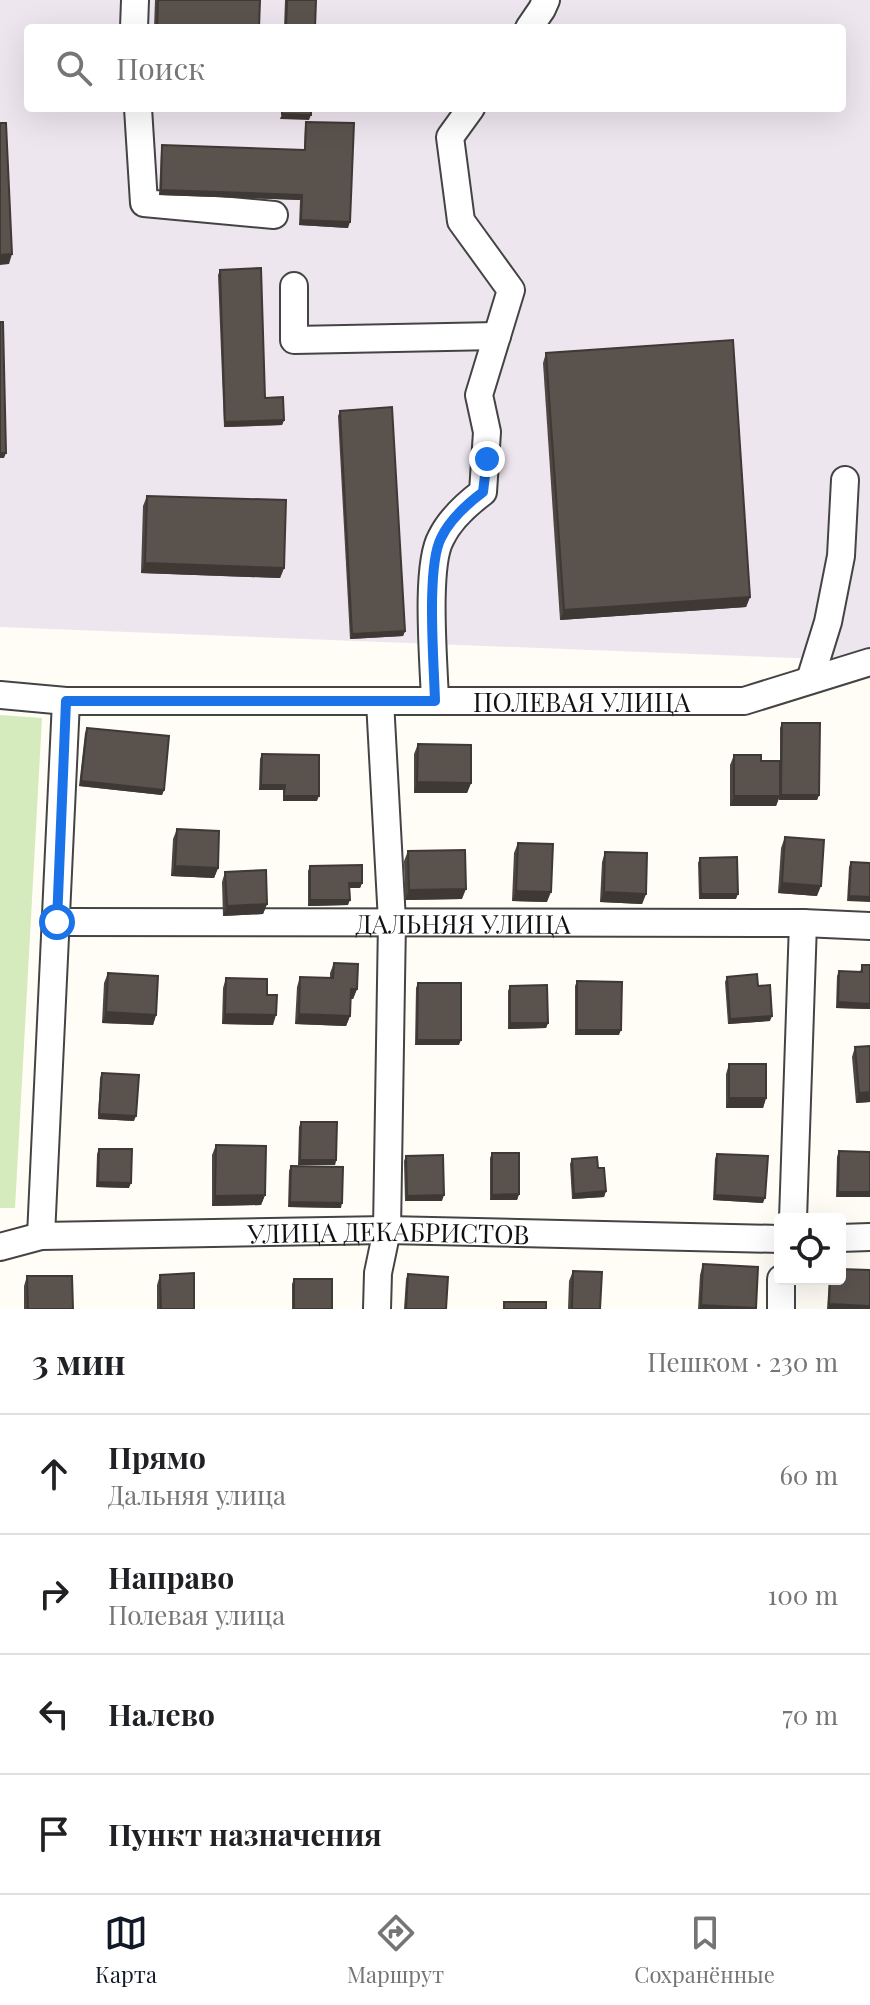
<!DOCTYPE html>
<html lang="ru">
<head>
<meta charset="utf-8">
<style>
  :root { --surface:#fff; --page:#f6f6f6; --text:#202124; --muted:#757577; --line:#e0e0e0; --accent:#111827 }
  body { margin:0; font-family:"Playfair Display",serif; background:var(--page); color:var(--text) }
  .controls { position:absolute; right:24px; bottom:24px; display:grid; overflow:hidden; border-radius:8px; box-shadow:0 8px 32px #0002 }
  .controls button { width:72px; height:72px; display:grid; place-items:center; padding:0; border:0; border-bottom:2px solid var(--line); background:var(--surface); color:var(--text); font:40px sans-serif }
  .stop { position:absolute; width:24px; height:24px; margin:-18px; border:6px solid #1a73e8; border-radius:50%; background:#fff }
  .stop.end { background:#1a73e8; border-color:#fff; box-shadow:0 2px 8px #0008 }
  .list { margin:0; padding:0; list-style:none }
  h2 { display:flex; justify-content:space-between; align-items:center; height:104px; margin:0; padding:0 32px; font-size:34px }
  h2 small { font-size:26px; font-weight:400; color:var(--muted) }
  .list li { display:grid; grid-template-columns:52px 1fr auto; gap:24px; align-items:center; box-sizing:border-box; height:120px; padding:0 32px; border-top:2px solid var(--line) }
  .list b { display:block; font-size:30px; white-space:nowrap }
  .list p { margin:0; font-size:26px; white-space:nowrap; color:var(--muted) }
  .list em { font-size:26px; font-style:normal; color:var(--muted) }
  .icon { flex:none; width:44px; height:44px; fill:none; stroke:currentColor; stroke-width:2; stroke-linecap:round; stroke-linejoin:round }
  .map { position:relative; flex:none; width:870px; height:1309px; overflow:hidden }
  .search { position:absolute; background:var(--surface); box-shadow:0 8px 32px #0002; left:24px; right:24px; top:24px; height:88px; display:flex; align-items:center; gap:20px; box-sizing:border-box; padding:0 28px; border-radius:8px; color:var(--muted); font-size:30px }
  .sheet { height:584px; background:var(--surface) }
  nav { display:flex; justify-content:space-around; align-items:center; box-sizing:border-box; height:112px; border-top:2px solid var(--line); background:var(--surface); font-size:22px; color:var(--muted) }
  nav a { display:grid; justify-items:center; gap:4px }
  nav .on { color:var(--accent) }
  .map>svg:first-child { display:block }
</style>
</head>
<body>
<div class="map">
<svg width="870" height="1309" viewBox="0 0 870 1309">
  <rect width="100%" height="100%" fill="#fffdf5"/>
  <path fill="#eee6ef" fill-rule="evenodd" d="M 0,0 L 870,0 L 870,661 L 0,627 ZM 28,28 L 842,28 L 842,108 L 28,108 Z"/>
  <polygon fill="#d5ebbd" points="0,715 42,718 15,1208 0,1208"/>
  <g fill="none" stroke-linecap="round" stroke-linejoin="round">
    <g stroke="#444" stroke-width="30">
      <g id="minor">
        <polyline points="134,28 135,0"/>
        <polyline points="529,28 542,9 546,0"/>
        <polyline points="138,108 144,203 274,215"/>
        <polyline points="294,286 294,340 497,336"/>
        <polyline points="810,680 828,622 841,556 845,480"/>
        <path id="s1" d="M 0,695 L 66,701 L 744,701 L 870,662"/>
        <path d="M 435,701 C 434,665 425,566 441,538 C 450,519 467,504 483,492 L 487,432 L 479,395 L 511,290 L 461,221 L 450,137 L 471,108"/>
        <path id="s2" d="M 57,922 L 803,923 L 870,926"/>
        <polyline points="793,1219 803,923"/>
        <polyline points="41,1236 66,701"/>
        <polyline points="840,1238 870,1237"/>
        <path id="s3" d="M 0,1247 L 41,1236 L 387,1230 L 780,1239"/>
        <polyline points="377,1309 378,1273 387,1230 392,921 380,701"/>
        <polyline points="781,1309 781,1279"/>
      </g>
    </g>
    <use href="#minor" stroke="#fff" stroke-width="26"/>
  </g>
  <g fill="#4d4742">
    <polygon points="155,0 260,0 259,28 154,28"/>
    <polygon points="285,0 316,0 315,28 284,28"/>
    <polygon points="306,122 348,228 299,225 300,200 159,195 161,150 162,145 304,150 305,127"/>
    <polygon points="220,270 265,398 284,420 282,425 224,427 218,275"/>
    <polygon points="546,353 750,597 746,607 560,620 543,363"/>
    <polygon points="340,411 405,631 403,636 350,639 338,416"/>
    <polygon points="147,496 284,568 280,578 141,573 143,506"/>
    <polygon points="782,723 819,795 817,800 779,800 779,797 776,806 730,806 730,765 734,755 761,761 780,761 780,728"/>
    <polygon points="87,728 164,790 162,795 79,786 85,733"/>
    <polygon points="418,744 471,783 467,793 414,793 414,754"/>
    <polygon points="262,754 317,801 283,801 283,790 259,790 260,759"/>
    <polygon points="177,829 218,868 214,878 171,876 173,839"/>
    <polygon points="785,837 817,896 778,893 781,848"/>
    <polygon points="518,843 547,902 512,901 514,853"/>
    <polygon points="408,851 462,899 405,900 404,861"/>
    <polygon points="605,852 646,894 642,904 600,902 602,862"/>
    <polygon points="700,858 736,899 699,899 698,863"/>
    <polygon points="851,862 870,863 847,901 849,867"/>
    <polygon points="310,866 362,883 360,888 349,888 348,905 308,906 308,871"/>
    <polygon points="225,872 267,904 263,914 223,916 222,882"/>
    <polygon points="334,963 357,989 353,999 351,999 350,1016 346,1026 295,1024 297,987 300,977 330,978 330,973"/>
    <polygon points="862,965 870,965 870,1009 836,1008 837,976 839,971 860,972"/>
    <polygon points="108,973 156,1015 153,1025 102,1023 104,983"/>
    <polygon points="727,977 758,986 770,1021 728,1024 725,982"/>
    <polygon points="226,978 267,995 273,1025 222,1024 223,988"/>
    <polygon points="577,981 619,1035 575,1035 575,986"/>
    <polygon points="418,983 459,1045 415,1045 416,988"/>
    <polygon points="510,986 548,1023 546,1028 508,1029 508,991"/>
    <polygon points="855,1047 870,1102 856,1103 852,1057"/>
    <polygon points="729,1064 766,1098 763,1108 726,1108 726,1074"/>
    <polygon points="102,1073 134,1121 98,1119 100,1078"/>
    <polygon points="301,1122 336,1160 335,1165 298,1165 299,1127"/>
    <polygon points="216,1145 265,1195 261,1205 212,1206 212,1155"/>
    <polygon points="99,1149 129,1188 96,1187 97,1154"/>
    <polygon points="839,1151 870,1152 836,1197 837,1157"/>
    <polygon points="492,1153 519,1194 517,1200 490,1200 490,1158"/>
    <polygon points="717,1154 763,1203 713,1200 715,1159"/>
    <polygon points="406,1156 442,1201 405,1201 404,1161"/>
    <polygon points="572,1159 598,1168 606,1191 604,1197 572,1199 570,1164"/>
    <polygon points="291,1166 341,1208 288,1207 289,1171"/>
    <polygon points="703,1264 756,1309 698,1309 700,1275"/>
    <polygon points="573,1271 600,1309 568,1309 569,1281"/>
    <polygon points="408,1274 446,1309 404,1309 406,1279"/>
    <polygon points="160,1275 194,1309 157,1309 157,1285"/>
    <polygon points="27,1276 73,1309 24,1309 24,1286"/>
    <polygon points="294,1279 332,1309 292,1309 292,1284"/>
    <polygon points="829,1279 840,1279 870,1309 827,1309"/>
  </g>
  <g fill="#3f3936">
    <polygon points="282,114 311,115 309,120 280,119"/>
    <polygon points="161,190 302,195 300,200 159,195"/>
    <polygon points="301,220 350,222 348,228 299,225"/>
    <polygon points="12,254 9,264 0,265 0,255"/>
    <polygon points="284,420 282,425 224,427 225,422"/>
    <polygon points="0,453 6,453 4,458 0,458"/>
    <polygon points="145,563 284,568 280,578 141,573"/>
    <polygon points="750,597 746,607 560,620 564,610"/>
    <polygon points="405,631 403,636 350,639 352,634"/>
    <polygon points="81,781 164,790 162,795 79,786"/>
    <polygon points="417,782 471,783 467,793 414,793"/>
    <polygon points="261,785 285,785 283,790 259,790"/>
    <polygon points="781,795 819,795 817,800 779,800"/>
    <polygon points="284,796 319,796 317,801 283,801"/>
    <polygon points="734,796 780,796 776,806 730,806"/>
    <polygon points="175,866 218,868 214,878 171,876"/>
    <polygon points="349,883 362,883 360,888 347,888"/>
    <polygon points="782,883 821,886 817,896 778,893"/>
    <polygon points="466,889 462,899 405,900 409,890"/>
    <polygon points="516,891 551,892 547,902 512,901"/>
    <polygon points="604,892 646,894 642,904 600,902"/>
    <polygon points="701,894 738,894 736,899 699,899"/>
    <polygon points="849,896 870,897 870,902 847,901"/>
    <polygon points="310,900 350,900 348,905 308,906"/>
    <polygon points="267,904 263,914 223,916 227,906"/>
    <polygon points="351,989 357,989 353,999 347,999"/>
    <polygon points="838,1002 870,1004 870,1009 836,1008"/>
    <polygon points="106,1012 156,1015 153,1025 102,1023"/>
    <polygon points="225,1014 276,1015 273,1025 222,1024"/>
    <polygon points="299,1014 350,1016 346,1026 295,1024"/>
    <polygon points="772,1016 770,1021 728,1024 730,1019"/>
    <polygon points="510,1023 548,1023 546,1028 508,1029"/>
    <polygon points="577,1030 621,1030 619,1035 575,1035"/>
    <polygon points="417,1040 461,1040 459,1045 415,1045"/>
    <polygon points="870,1092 870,1102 856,1103 859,1093"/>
    <polygon points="729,1098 766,1098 763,1108 726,1108"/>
    <polygon points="99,1114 136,1116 134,1121 98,1119"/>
    <polygon points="300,1160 336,1160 335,1165 298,1165"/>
    <polygon points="98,1182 131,1183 129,1188 96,1187"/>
    <polygon points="606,1191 604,1197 572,1199 574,1194"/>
    <polygon points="838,1192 870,1192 870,1197 836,1197"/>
    <polygon points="519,1194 517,1200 490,1200 492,1195"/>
    <polygon points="265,1195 261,1205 212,1206 215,1196"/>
    <polygon points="444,1195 442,1201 405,1201 407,1196"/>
    <polygon points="715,1195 765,1198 763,1203 713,1200"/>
    <polygon points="290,1202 342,1203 341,1208 288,1207"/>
    <polygon points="829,1304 870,1306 870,1309 828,1309"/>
    <polygon points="701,1305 756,1308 756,1309 700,1309"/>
  </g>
  <g fill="#5a524d" stroke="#3f3936" stroke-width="2">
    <polygon points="158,0 260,0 259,28 157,28"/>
    <polygon points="287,0 316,0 315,28 286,28"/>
    <polygon points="282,108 311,108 311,115 282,114"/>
    <polygon points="306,122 354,123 350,222 301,220 302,195 161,190 162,145 305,150"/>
    <polygon points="0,123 6,123 12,254 0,255"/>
    <polygon points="261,268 265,398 283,397 284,420 225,422 220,270"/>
    <polygon points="0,322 3,322 6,453 0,453"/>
    <polygon points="733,340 750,597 564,610 546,353"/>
    <polygon points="392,407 405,631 352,634 340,411"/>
    <polygon points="147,496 286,500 284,568 145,563"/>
    <polygon points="782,723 820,723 819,795 781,795"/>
    <polygon points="87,728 169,736 164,790 81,781"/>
    <polygon points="418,744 471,745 471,783 417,782"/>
    <polygon points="262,754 319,755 319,796 284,796 285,785 261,785"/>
    <polygon points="734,755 761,755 761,761 780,761 780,796 734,796"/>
    <polygon points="177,829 219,831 218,868 175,866"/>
    <polygon points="785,837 824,840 821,886 782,883"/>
    <polygon points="518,843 553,844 551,892 516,891"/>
    <polygon points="465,850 466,889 409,890 408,851"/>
    <polygon points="605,852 647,853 646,894 604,892"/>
    <polygon points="737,857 738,894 701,894 700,858"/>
    <polygon points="851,862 870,863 870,897 849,896"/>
    <polygon points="362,865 362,883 349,883 350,900 310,900 310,866"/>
    <polygon points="266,870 267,904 227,906 225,872"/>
    <polygon points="334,963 358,964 357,989 351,989 350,1016 299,1014 300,977 333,978"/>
    <polygon points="862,965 870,965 870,1004 838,1002 839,971 862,972"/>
    <polygon points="108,973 158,976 156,1015 106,1012"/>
    <polygon points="757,974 758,986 770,985 772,1016 730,1019 727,977"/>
    <polygon points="226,978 267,979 267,995 277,995 276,1015 225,1014"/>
    <polygon points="577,981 622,982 621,1030 577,1030"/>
    <polygon points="418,983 461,983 461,1040 417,1040"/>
    <polygon points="547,985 548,1023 510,1023 510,986"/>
    <polygon points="870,1046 870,1092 859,1093 855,1047"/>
    <rect x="729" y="1064" width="37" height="34"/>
    <polygon points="102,1073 139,1075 136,1116 99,1114"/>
    <polygon points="301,1122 337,1122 336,1160 300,1160"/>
    <polygon points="216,1145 266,1146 265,1195 215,1196"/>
    <polygon points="99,1149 132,1149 131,1183 98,1182"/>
    <polygon points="839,1151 870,1152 870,1192 838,1192"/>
    <polygon points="492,1153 519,1153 519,1194 492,1195"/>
    <polygon points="717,1154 768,1156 765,1198 715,1195"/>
    <polygon points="443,1155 444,1195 407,1196 406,1156"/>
    <polygon points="597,1157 598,1168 604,1168 606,1191 574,1194 572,1159"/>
    <polygon points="291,1166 343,1167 342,1203 290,1202"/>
    <polygon points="703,1264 758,1267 756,1308 701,1305"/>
    <polygon points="840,1269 870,1270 870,1306 829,1304 830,1279 840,1279"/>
    <polygon points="573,1271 602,1272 600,1309 572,1309"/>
    <polygon points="194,1273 194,1309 161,1309 160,1275"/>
    <polygon points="408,1274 448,1277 446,1309 406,1309"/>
    <polygon points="27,1276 72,1276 73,1309 28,1309"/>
    <rect x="294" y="1279" width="38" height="30"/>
    <rect x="504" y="1302" width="42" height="7"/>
  </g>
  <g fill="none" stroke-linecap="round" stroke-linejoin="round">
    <path stroke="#1a73e8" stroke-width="10" d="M 57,922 L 66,701 L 435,701 C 434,664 426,567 441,538 C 450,519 467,504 483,492 L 487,459"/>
  </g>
  <g text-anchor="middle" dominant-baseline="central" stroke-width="8" stroke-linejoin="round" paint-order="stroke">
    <g font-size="26" fill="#111" stroke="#fff">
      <text stroke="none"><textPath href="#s1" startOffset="582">ПОЛЕВАЯ УЛИЦА</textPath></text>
      <text stroke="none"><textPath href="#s2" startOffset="406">ДАЛЬНЯЯ УЛИЦА</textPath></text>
      <text stroke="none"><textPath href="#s3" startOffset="390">УЛИЦА ДЕКАБРИСТОВ</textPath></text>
    </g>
  </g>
</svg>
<div class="controls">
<button><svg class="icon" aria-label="locate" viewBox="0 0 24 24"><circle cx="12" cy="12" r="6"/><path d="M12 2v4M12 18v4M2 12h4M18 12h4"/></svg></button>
</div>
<div class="stop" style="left:57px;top:922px"></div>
<div class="stop end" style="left:487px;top:459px"></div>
<div class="search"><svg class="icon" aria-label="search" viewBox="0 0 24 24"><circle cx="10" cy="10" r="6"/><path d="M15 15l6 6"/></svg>Поиск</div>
</div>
<section class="sheet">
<h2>3 мин<small>Пешком · 230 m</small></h2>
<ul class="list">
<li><svg class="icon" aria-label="ahead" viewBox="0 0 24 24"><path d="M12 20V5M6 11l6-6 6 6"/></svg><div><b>Прямо</b><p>Дальняя улица</p></div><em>60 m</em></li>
<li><svg class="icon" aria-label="right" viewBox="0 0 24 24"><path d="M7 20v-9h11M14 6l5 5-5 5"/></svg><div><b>Направо</b><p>Полевая улица</p></div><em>100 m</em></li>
<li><svg class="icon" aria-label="left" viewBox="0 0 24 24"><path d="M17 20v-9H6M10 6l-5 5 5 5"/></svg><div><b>Налево</b></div><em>70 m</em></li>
<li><svg class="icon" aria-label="arrive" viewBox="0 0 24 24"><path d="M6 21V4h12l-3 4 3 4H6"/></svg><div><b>Пункт назначения</b></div></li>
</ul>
</section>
<nav>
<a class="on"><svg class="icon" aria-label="map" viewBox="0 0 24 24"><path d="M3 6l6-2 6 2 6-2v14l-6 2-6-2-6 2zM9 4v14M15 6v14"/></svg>Карта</a>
<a><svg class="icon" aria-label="directions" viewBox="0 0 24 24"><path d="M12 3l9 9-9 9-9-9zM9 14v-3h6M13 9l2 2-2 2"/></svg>Маршрут</a>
<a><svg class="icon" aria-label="saved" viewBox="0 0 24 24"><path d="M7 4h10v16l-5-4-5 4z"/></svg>Сохранённые</a>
</nav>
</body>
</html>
